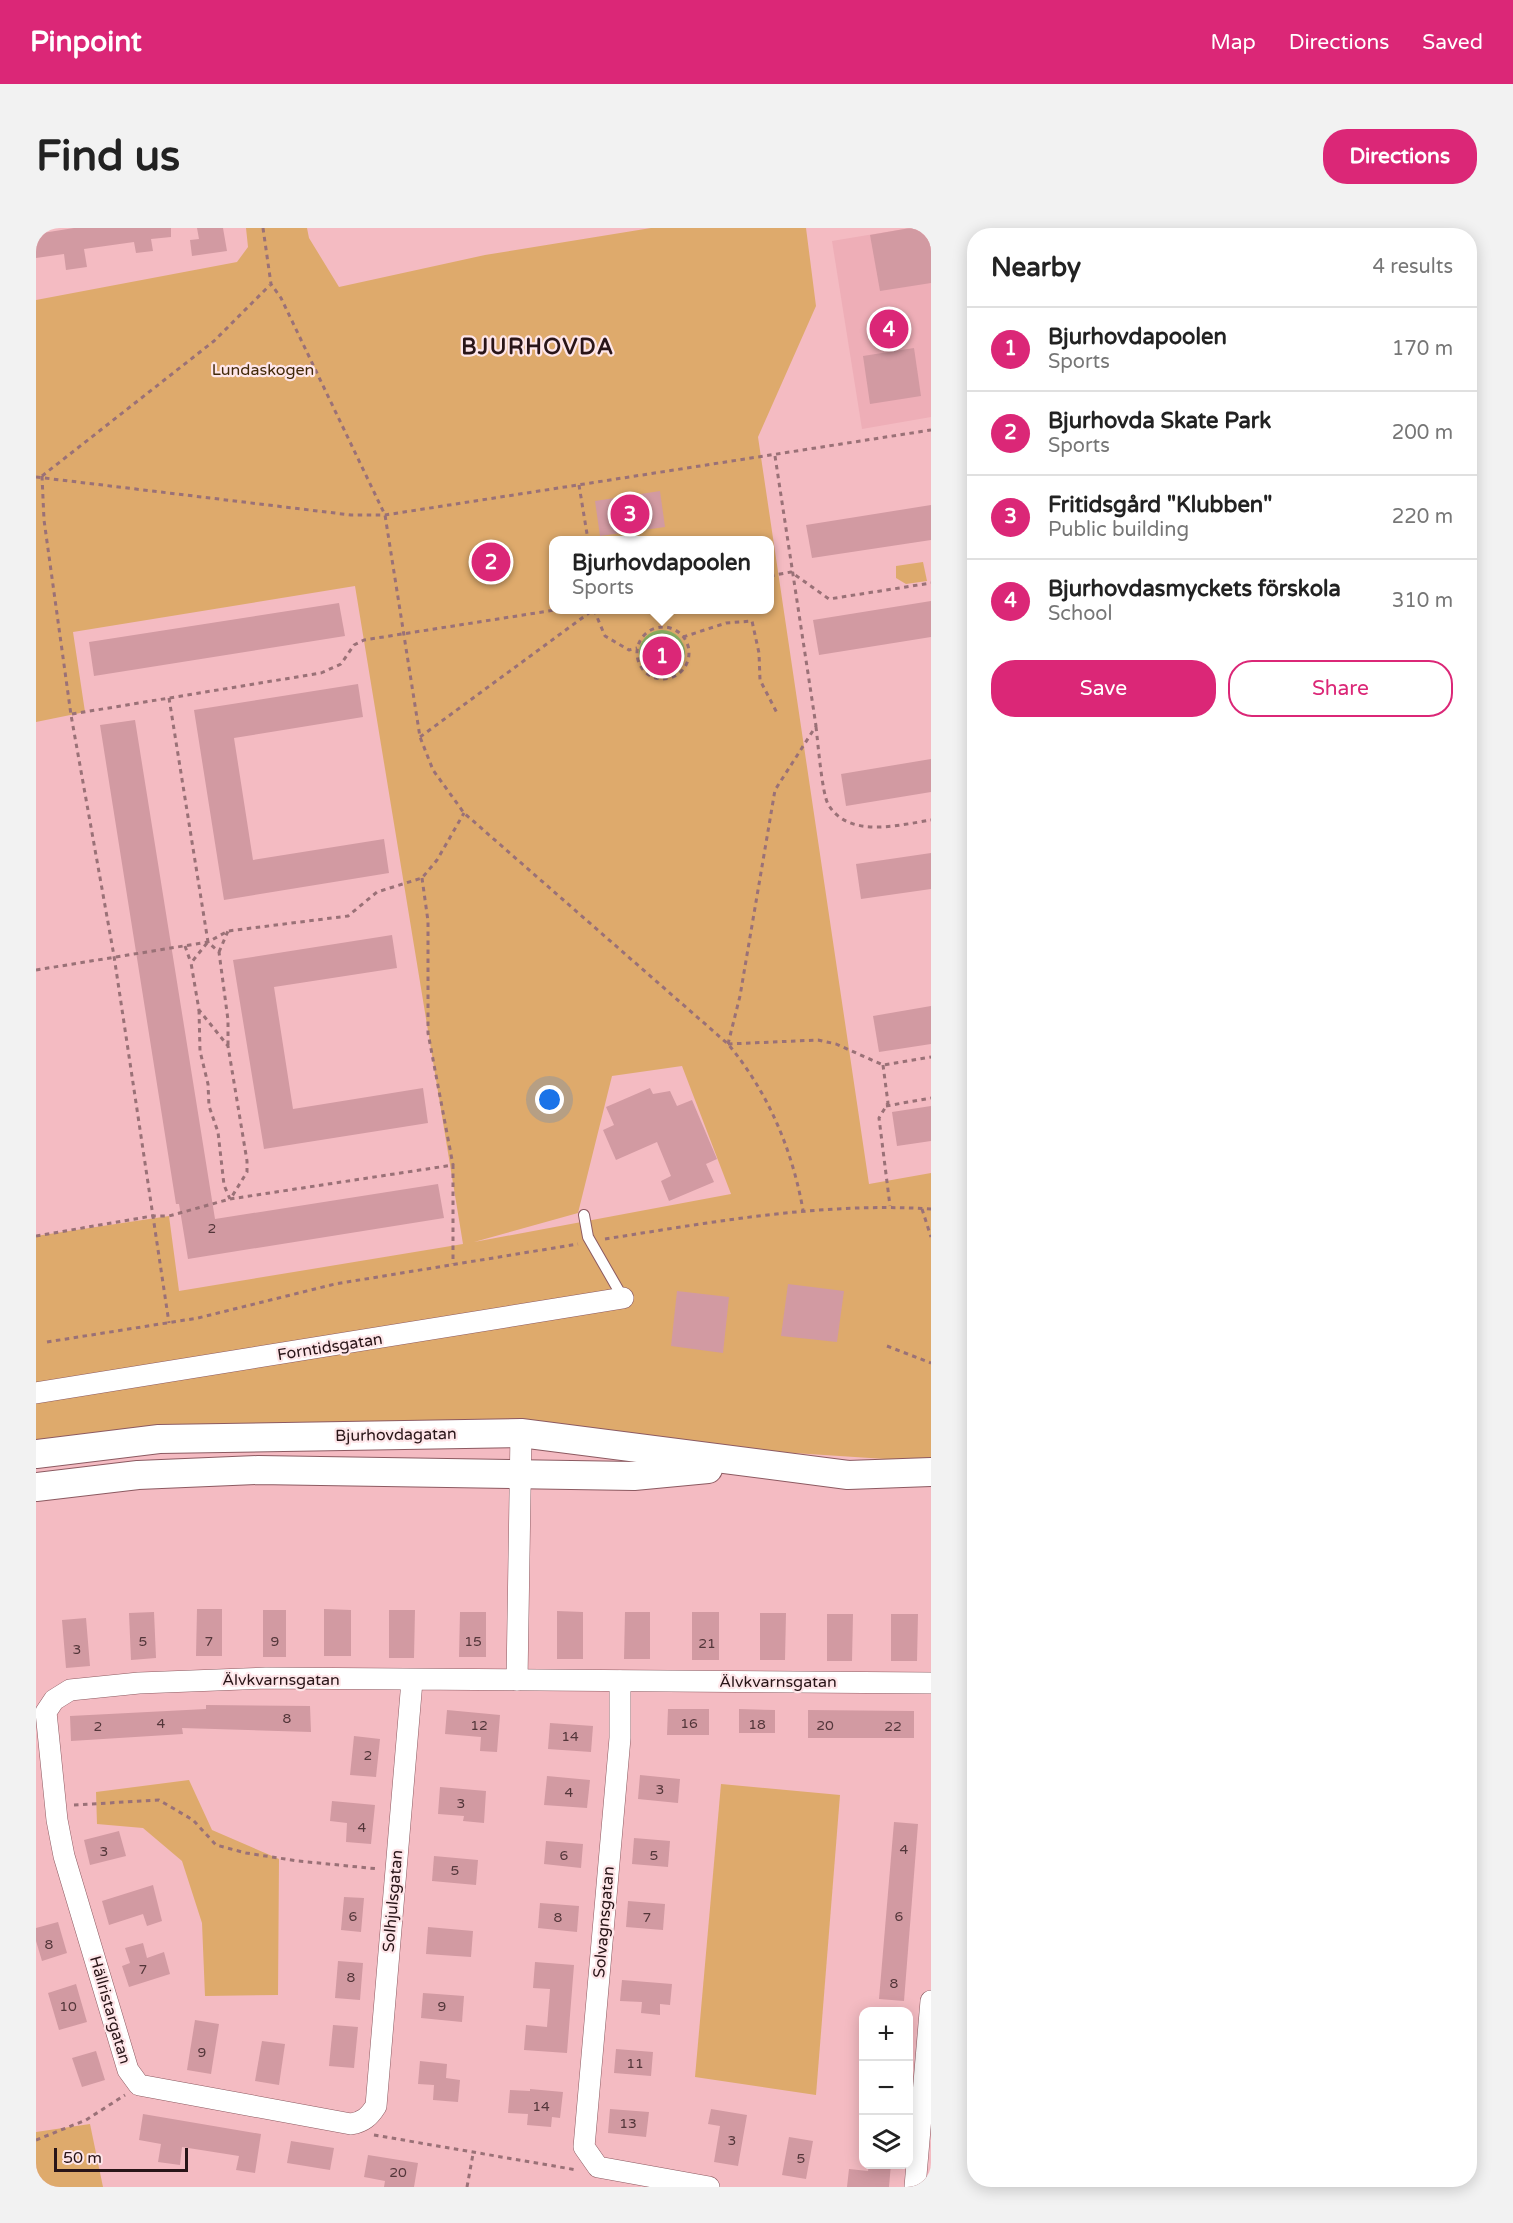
<!DOCTYPE html>
<html lang="en">
<head>
<meta charset="utf-8">
<style>
  :root { --surface:#fff; --page:#f2f2f2; --text:#222; --muted:#767676; --line:#e0e0e0; --accent:#db2777 }
  body { margin:0; font-family:"Varela Round",sans-serif; background:var(--page); color:var(--text) }
  .controls { position:absolute; right:18px; bottom:18px; display:grid; overflow:hidden; border-radius:12px; box-shadow:0 3px 15px #0003 }
  .controls button { width:54px; height:54px; display:grid; place-items:center; padding:0; border:0; border-bottom:2px solid var(--line); background:var(--surface); color:var(--text); font:30px sans-serif }
  .scale { position:absolute; left:18px; bottom:15px; width:134px; box-sizing:border-box; padding-left:6px; border:3px solid #291518; border-top:0; font-size:16px; line-height:21px; white-space:nowrap; color:#291518; -webkit-text-stroke:4px #fee6e9; paint-order:stroke }
  .you { position:absolute; left:514px; top:872px; width:21px; height:21px; margin:-15px; border:4px solid #fff; border-radius:50%; background:#1a73e8; box-shadow:0 0 0 9px #1a73e833 }
  .badge { display:grid; place-items:center; width:39px; height:39px; border-radius:50%; background:var(--accent); color:#fff; font-size:20px; font-weight:700 }
  .pin { position:absolute; translate:-50% -50%; border:3px solid #fff; box-shadow:0 2px 6px #0006 }
  .popup { position:absolute; left:513px; top:308px; width:225px; height:78px; box-sizing:border-box; display:grid; place-content:center; border-radius:12px; background:var(--surface); filter:drop-shadow(0 2px 4px #0005); font-size:20px; white-space:nowrap; color:var(--muted) }
  .popup b { font-size:22px; color:var(--text) }
  .popup::after { content:''; position:absolute; left:50%; top:100%; margin-left:-12px; border:12px solid transparent; border-top-color:var(--surface) }
  .list { margin:0; padding:0; list-style:none }
  h2 { display:flex; justify-content:space-between; align-items:center; height:78px; margin:0; padding:0 24px; font-size:26px }
  h2 small { font-size:20px; font-weight:400; color:var(--muted) }
  .list li { display:grid; grid-template-columns:39px 1fr auto; gap:18px; align-items:center; box-sizing:border-box; height:84px; padding:0 24px; border-top:2px solid var(--line) }
  .list b { display:block; font-size:22px; white-space:nowrap }
  .list p { margin:0; font-size:20px; white-space:nowrap; color:var(--muted) }
  .list em { font-size:20px; font-style:normal; color:var(--muted) }
  .actions { display:flex; gap:12px; padding:18px 24px }
  .actions a { flex:1; padding:14px 0; border:2px solid var(--accent); border-radius:24px; text-align:center; font-size:21px; color:var(--accent) }
  .actions .main { background:var(--accent); color:#fff }
  .icon { flex:none; width:33px; height:33px; fill:none; stroke:currentColor; stroke-width:2; stroke-linecap:round; stroke-linejoin:round }
  .map { position:relative; flex:none; width:895px; height:1959px; overflow:hidden; border-radius:24px }
  header { display:flex; align-items:center; gap:36px; box-sizing:border-box; height:84px; padding:0 30px; background:var(--accent); color:#fff }
  header strong { font-size:28px }
  nav { display:flex; gap:33px; margin-inline-start:auto; font-size:21px }
  .intro { display:flex; align-items:center; justify-content:space-between; box-sizing:border-box; height:144px; padding:0 36px }
  h1 { margin:0; font-size:42px }
  .button { padding:15px 27px; border-radius:24px; background:var(--accent); color:#fff; font-size:21px; font-weight:700 }
  main { display:flex; gap:36px; padding:0 36px }
  aside { flex:1; background:var(--surface); border-radius:24px; box-shadow:0 3px 15px #0003 }
  .map>svg:first-child { display:block }
</style>
</head>
<body>
<header>
<strong>Pinpoint</strong>
<nav><a>Map</a><a>Directions</a><a>Saved</a></nav>
</header>
<div class="intro"><h1>Find us</h1><a class="button">Directions</a></div>
<main>
<div class="map">
<svg width="895" height="1959" viewBox="0 0 895 1959">
  <rect width="100%" height="100%" fill="#f4bbc2"/>
  <polygon fill="#eeaeb7" points="874,0 895,0 895,189 826,201 796,13"/>
  <g fill="#deaa6c" fill-rule="evenodd">
    <path d="M 210,0 L 271,0 L 273,10 L 303,59 L 449,27 L 615,0 L 770,0 L 780,78 L 722,209 L 833,956 L 895,945 L 895,1234 L 727,1223 L 485,1202 L 0,1214 L 0,1008 L 133,988 L 143,1063 L 427,1016 L 319,358 L 37,404 L 49,484 L 0,494 L 0,72 L 201,34 L 212,19 ZM 518,312 L 734,312 L 734,382 L 518,382 ZM 646,838 L 695,966 L 438,1014 L 542,985 L 576,848 Z"/>
    <polygon points="887,334 891,353 870,356 860,350 860,338"/>
    <polygon points="153,1552 176,1602 243,1631 242,1767 169,1768 166,1695 146,1633 107,1600 61,1596 60,1564"/>
    <polygon points="685,1556 804,1567 780,1867 659,1849"/>
    <polygon points="54,1896 67,1959 0,1959 0,1904"/>
  </g>
  <circle fill="#8cb363" cx="626" cy="425" r="23"/>
  <g fill="#d29aa2">
    <polygon points="38,0 135,0 135,9 115,11 117,23 100,25 98,14 48,21 51,39 30,42 28,26 0,30 0,6"/>
    <polygon points="161,0 187,0 191,23 156,28 154,12 163,11"/>
    <polygon points="874,0 895,0 895,55 844,63 834,7"/>
    <polygon points="878,120 885,168 834,176 827,128"/>
    <polygon points="624,263 629,299 564,308 559,273"/>
    <polygon points="895,277 895,312 776,330 770,297"/>
    <polygon points="895,373 895,409 783,427 777,392"/>
    <polygon points="303,375 309,408 58,448 53,414"/>
    <polygon points="322,456 327,489 198,510 217,632 348,611 353,645 188,672 158,482"/>
    <polygon points="99,492 179,991 402,956 408,990 152,1031 143,976 140,976 64,497"/>
    <polygon points="895,531 895,564 810,578 805,546"/>
    <polygon points="895,625 895,661 825,671 820,636"/>
    <polygon points="356,707 361,740 238,759 257,881 387,860 392,895 228,921 197,732"/>
    <polygon points="895,778 895,816 843,824 837,788"/>
    <polygon points="614,860 617,866 634,863 641,878 656,872 681,931 670,936 678,954 633,973 625,953 635,948 621,914 580,932 567,902 578,897 570,879"/>
    <polygon points="895,878 895,913 861,918 856,884"/>
    <polygon points="752,1056 808,1063 801,1114 745,1108"/>
    <polygon points="641,1063 693,1069 687,1125 635,1118"/>
    <polygon points="161,1381 186,1381 186,1428 160,1428"/>
    <polygon points="288,1381 315,1382 315,1428 288,1428"/>
    <rect x="227" y="1382" width="23" height="47"/>
    <polygon points="353,1382 379,1382 378,1430 353,1430"/>
    <polygon points="521,1383 547,1384 547,1431 521,1431"/>
    <polygon points="118,1384 120,1430 95,1432 93,1385"/>
    <polygon points="424,1384 450,1384 450,1429 423,1429"/>
    <polygon points="589,1384 614,1384 614,1431 588,1431"/>
    <rect x="656" y="1384" width="27" height="48"/>
    <polygon points="724,1385 750,1385 749,1432 724,1432"/>
    <polygon points="791,1386 817,1386 816,1433 791,1433"/>
    <polygon points="855,1386 882,1386 881,1433 855,1433"/>
    <polygon points="50,1390 54,1438 30,1440 26,1392"/>
    <polygon points="170,1477 274,1478 275,1504 146,1500 147,1506 35,1513 34,1488 170,1481"/>
    <polygon points="632,1481 673,1481 673,1507 631,1507"/>
    <polygon points="703,1481 739,1482 739,1505 703,1505"/>
    <polygon points="411,1482 464,1487 461,1524 444,1523 445,1509 409,1506"/>
    <polygon points="772,1482 878,1483 878,1510 772,1510"/>
    <polygon points="514,1495 557,1498 555,1524 512,1521"/>
    <polygon points="318,1508 344,1511 340,1549 314,1547"/>
    <polygon points="604,1547 644,1551 642,1575 602,1571"/>
    <polygon points="511,1548 554,1552 551,1580 508,1577"/>
    <polygon points="404,1559 450,1563 448,1595 427,1593 428,1588 402,1586"/>
    <polygon points="296,1573 339,1577 335,1616 310,1614 311,1595 294,1593"/>
    <polygon points="858,1594 882,1596 868,1773 843,1771"/>
    <polygon points="83,1603 90,1628 54,1637 48,1612"/>
    <polygon points="598,1610 634,1613 632,1639 596,1636"/>
    <polygon points="510,1613 547,1616 545,1640 508,1636"/>
    <polygon points="398,1628 442,1632 440,1657 396,1653"/>
    <polygon points="117,1657 126,1693 111,1698 107,1686 73,1697 66,1673"/>
    <polygon points="308,1669 328,1670 325,1704 305,1702"/>
    <polygon points="592,1673 629,1676 627,1702 590,1699"/>
    <polygon points="504,1675 543,1678 541,1704 502,1700"/>
    <polygon points="22,1694 31,1725 6,1733 0,1713 0,1700"/>
    <polygon points="392,1699 437,1703 435,1729 390,1726"/>
    <polygon points="107,1715 111,1730 128,1724 134,1746 93,1759 86,1738 94,1735 89,1720"/>
    <polygon points="302,1733 327,1735 324,1772 299,1770"/>
    <polygon points="499,1734 538,1737 531,1825 488,1822 490,1797 511,1799 514,1761 497,1760"/>
    <polygon points="586,1752 636,1756 634,1777 624,1776 624,1787 605,1785 606,1774 584,1773"/>
    <polygon points="40,1756 51,1794 23,1802 12,1765"/>
    <polygon points="387,1765 428,1768 426,1794 385,1790"/>
    <polygon points="159,1792 183,1796 175,1846 151,1842"/>
    <polygon points="297,1797 322,1799 318,1840 293,1838"/>
    <polygon points="226,1813 249,1816 243,1857 219,1853"/>
    <polygon points="580,1821 617,1824 615,1848 578,1845"/>
    <polygon points="60,1823 69,1852 46,1859 36,1830"/>
    <polygon points="384,1833 411,1836 410,1850 424,1852 422,1874 397,1872 398,1857 382,1856"/>
    <polygon points="494,1861 527,1864 524,1890 516,1889 515,1899 491,1897 492,1886 472,1885 474,1862 494,1863"/>
    <polygon points="574,1881 613,1884 610,1909 572,1905"/>
    <polygon points="675,1881 711,1887 702,1938 678,1934 684,1898 672,1896"/>
    <polygon points="107,1886 225,1906 219,1945 200,1942 203,1928 146,1919 144,1937 122,1934 125,1916 103,1912"/>
    <polygon points="753,1909 777,1913 770,1951 746,1947"/>
    <polygon points="255,1913 298,1920 294,1942 251,1935"/>
    <polygon points="332,1927 382,1935 378,1959 348,1959 349,1953 328,1949"/>
    <polygon points="833,1936 855,1936 853,1959 811,1959 813,1941 832,1943"/>
  </g>
  <g fill="none" stroke-linecap="round" stroke-linejoin="round">
    <g stroke="#8c5a61" stroke-width="12">
      <polyline id="service" points="548,987 552,1009 587,1070"/>
    </g>
    <g stroke="#8c5a61" stroke-width="22">
      <g id="minor">
        <polyline points="0,1165 587,1070"/>
        <polyline points="481,1452 485,1205"/>
        <path d="M 376,1453 L 340,1878 C 333,1889 327,1894 315,1896 L 103,1857 L 92,1842 L 28,1628 L 21,1592 L 10,1484 L 18,1472 L 34,1462 L 103,1455 L 230,1450 L 895,1455"/>
        <polyline points="584,1453 584,1510 548,1919 562,1939 673,1959"/>
        <polyline points="879,1959 895,1773"/>
      </g>
    </g>
    <g stroke="#8c5a61" stroke-width="30">
      <g id="secondary">
        <polyline points="0,1226 123,1211 485,1205 812,1247 895,1244"/>
        <polyline points="0,1259 102,1247 222,1242 598,1248 672,1241"/>
      </g>
    </g>
    <g stroke="#9a7177" stroke-width="3" stroke-dasharray="4.5 4.5" stroke-linecap="butt">
      <path d="M 227,0 L 235,56 L 245,70 L 349,287 L 384,509 L 397,542 L 428,585 L 692,816 C 732,864 756,921 767,982"/>
      <polyline points="6,248 8,292 35,487 78,728 133,1095"/>
      <polyline points="6,248 178,113 234,57"/>
      <polyline points="0,249 315,287 349,287 895,202"/>
      <polyline points="543,257 552,312"/>
      <polyline points="734,348 755,344 793,371 895,355"/>
      <polyline points="558,382 569,408 593,422 601,420"/>
      <circle cx="627" cy="425" r="26"/>
      <polyline points="647,409 690,395 716,393 723,425 724,452 741,485"/>
      <polyline points="133,470 172,714 183,724 192,792 192,818"/>
      <polyline points="36,486 285,445 305,436 318,417 328,412 519,382"/>
      <path d="M 780,499 C 782,515 786,565 792,576 C 812,611 863,597 895,592"/>
      <polyline points="384,509 557,382"/>
      <polyline points="386,650 392,693 392,805 417,937"/>
      <polyline points="171,715 155,735 163,782 192,818 211,933 211,944 195,970"/>
      <polyline points="149,718 155,735"/>
      <polyline points="183,724 192,703"/>
      <polyline points="0,742 172,714 192,703 312,688 341,664 386,650 401,632 428,585"/>
      <polyline points="163,782 164,823 172,856 173,878 182,904 188,957 194,971"/>
      <polyline points="692,816 704,768 739,562 780,498 739,228"/>
      <polyline points="692,816 782,812 800,816 847,837 895,829"/>
      <polyline points="847,837 852,875 843,890 854,978"/>
      <polyline points="850,878 895,870"/>
      <polyline points="886,981 895,1009"/>
      <polyline points="0,1008 116,988 133,988 194,971 417,937 417,1036"/>
      <path d="M 569,1011 C 677,994 785,974 895,981"/>
      <polyline points="11,1114 162,1090 299,1056 542,1016"/>
      <polyline points="851,1118 895,1135"/>
      <polyline points="38,1577 123,1572 157,1592 180,1617 210,1625 262,1633 343,1641"/>
      <polyline points="338,1907 541,1942"/>
      <polyline points="0,1912 50,1892 89,1867"/>
      <polyline points="431,1959 437,1926"/>
    </g>
    <use href="#service" stroke="#fff" stroke-width="10"/>
    <use href="#minor" stroke="#fff" stroke-width="21"/>
    <use href="#secondary" stroke="#fff" stroke-width="28"/>
  </g>
  <g text-anchor="middle" dominant-baseline="central" stroke-width="4.5" stroke-linejoin="round" paint-order="stroke">
    <g font-size="14" fill="#53363a">
      <text x="176" y="1000">2</text>
      <text x="107" y="1413">5</text>
      <text x="173" y="1413">7</text>
      <text x="239" y="1413">9</text>
      <text x="437" y="1413">15</text>
      <text x="671" y="1415">21</text>
      <text x="41" y="1421">3</text>
      <text x="251" y="1490">8</text>
      <text x="125" y="1495">4</text>
      <text x="653" y="1495">16</text>
      <text x="721" y="1496">18</text>
      <text x="443" y="1497">12</text>
      <text x="789" y="1497">20</text>
      <text x="62" y="1498">2</text>
      <text x="857" y="1498">22</text>
      <text x="534" y="1508">14</text>
      <text x="332" y="1527">2</text>
      <text x="624" y="1561">3</text>
      <text x="533" y="1564">4</text>
      <text x="425" y="1575">3</text>
      <text x="326" y="1599">4</text>
      <text x="868" y="1621">4</text>
      <text x="68" y="1623">3</text>
      <text x="528" y="1627">6</text>
      <text x="618" y="1627">5</text>
      <text x="419" y="1642">5</text>
      <text x="317" y="1688">6</text>
      <text x="863" y="1688">6</text>
      <text x="522" y="1689">8</text>
      <text x="611" y="1689">7</text>
      <text x="13" y="1716">8</text>
      <text x="107" y="1741">7</text>
      <text x="315" y="1749">8</text>
      <text x="858" y="1755">8</text>
      <text x="32" y="1778">10</text>
      <text x="406" y="1778">9</text>
      <text x="166" y="1824">9</text>
      <text x="599" y="1835">11</text>
      <text x="505" y="1878">14</text>
      <text x="592" y="1895">13</text>
      <text x="696" y="1912">3</text>
      <text x="765" y="1930">5</text>
      <text x="362" y="1944">20</text>
    </g>
    <g font-size="16" fill="#422908" stroke="#fee6e9">
      <text x="227" y="142">Lundaskogen</text>
    </g>
    <g font-size="16" fill="#291518" stroke="#fee6e9">
      <text transform="translate(294 1119) rotate(-9)">Forntidsgatan</text>
      <text transform="translate(360 1207) rotate(-1)">Bjurhovdagatan</text>
      <text x="245" y="1452">Älvkvarnsgatan</text>
      <text x="742" y="1454">Älvkvarnsgatan</text>
      <text transform="translate(357 1673) rotate(-85)">Solhjulsgatan</text>
      <text transform="translate(568 1694) rotate(-85)">Solvagnsgatan</text>
      <text transform="translate(74 1782) rotate(74)">Hällristargatan</text>
    </g>
    <g font-size="22" font-weight="bold" letter-spacing="1.5" fill="#291518" stroke="#fee6e9">
      <text x="502" y="119">BJURHOVDA</text>
    </g>
  </g>
</svg>
<div class="controls">
<button>+</button>
<button>−</button>
<button><svg class="icon" aria-label="layers" viewBox="0 0 24 24"><path d="M12 4l9 5-9 5-9-5zM3 14l9 5 9-5"/></svg></button>
</div>
<div class="scale">50 m</div>
<div class="you"></div>
<div class="pin badge" style="left:626px;top:428px">1</div>
<div class="popup"><b>Bjurhovdapoolen</b>Sports</div>
<div class="pin badge" style="left:455px;top:334px">2</div>
<div class="pin badge" style="left:594px;top:286px">3</div>
<div class="pin badge" style="left:853px;top:101px">4</div>
</div>
<aside>
<h2>Nearby<small>4 results</small></h2>
<ul class="list">
<li><span class="badge">1</span><div><b>Bjurhovdapoolen</b><p>Sports</p></div><em>170 m</em></li>
<li><span class="badge">2</span><div><b>Bjurhovda Skate Park</b><p>Sports</p></div><em>200 m</em></li>
<li><span class="badge">3</span><div><b>Fritidsgård &quot;Klubben&quot;</b><p>Public building</p></div><em>220 m</em></li>
<li><span class="badge">4</span><div><b>Bjurhovdasmyckets förskola</b><p>School</p></div><em>310 m</em></li>
</ul>
<div class="actions"><a class="main">Save</a><a>Share</a></div>
</aside>
</main>
</body>
</html>
